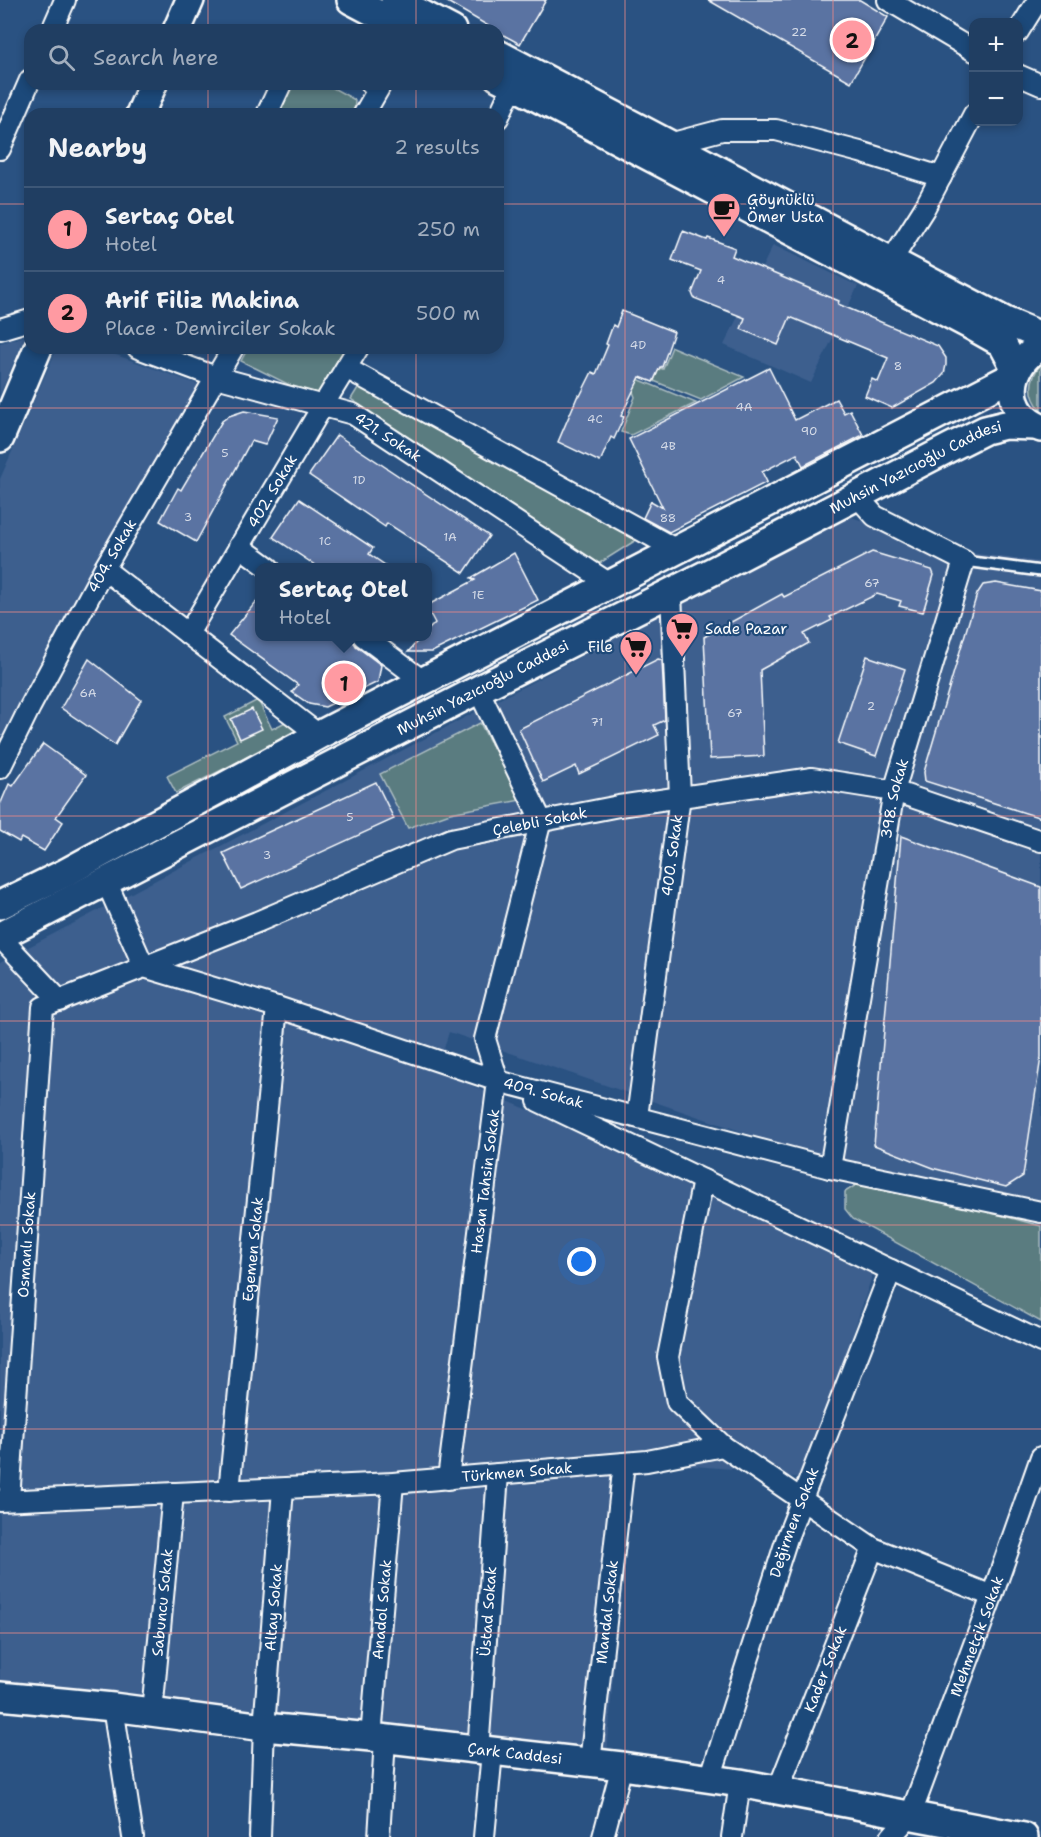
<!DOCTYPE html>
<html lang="en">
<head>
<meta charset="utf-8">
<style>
  :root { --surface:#203e62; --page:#2d496b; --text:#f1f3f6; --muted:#a2aebe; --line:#3d5777; --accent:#ff9aa2 }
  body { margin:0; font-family:"Shantell Sans",sans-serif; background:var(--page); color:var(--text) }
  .controls { position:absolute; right:18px; top:18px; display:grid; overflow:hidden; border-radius:12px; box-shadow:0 3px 9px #0003 }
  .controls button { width:54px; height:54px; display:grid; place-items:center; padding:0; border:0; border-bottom:2px solid var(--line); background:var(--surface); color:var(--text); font:30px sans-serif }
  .you { position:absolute; left:582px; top:1262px; width:21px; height:21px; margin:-15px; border:4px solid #fff; border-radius:50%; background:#1a73e8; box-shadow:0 0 0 9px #1a73e833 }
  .badge { display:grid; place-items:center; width:39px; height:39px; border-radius:50%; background:var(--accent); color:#111; font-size:20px; font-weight:700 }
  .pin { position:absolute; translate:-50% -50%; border:3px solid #fff; box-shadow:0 2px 6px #0006 }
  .popup { position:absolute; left:255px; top:563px; width:177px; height:78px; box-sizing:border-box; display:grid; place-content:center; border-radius:12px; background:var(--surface); filter:drop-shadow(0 2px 4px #0005); font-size:20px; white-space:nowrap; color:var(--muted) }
  .popup b { font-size:22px; color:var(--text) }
  .popup::after { content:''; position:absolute; left:50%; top:100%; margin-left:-12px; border:12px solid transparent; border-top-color:var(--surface) }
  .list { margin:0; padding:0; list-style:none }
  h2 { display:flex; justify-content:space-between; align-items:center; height:78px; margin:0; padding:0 24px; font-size:26px }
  h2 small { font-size:20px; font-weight:400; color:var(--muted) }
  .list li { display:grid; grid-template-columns:39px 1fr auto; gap:18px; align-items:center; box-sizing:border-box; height:84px; padding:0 24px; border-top:2px solid var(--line) }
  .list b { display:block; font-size:22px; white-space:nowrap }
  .list p { margin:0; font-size:20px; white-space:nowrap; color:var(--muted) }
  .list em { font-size:20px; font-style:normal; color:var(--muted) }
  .icon { flex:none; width:33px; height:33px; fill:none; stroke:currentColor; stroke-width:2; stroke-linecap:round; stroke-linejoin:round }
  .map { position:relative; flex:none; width:1041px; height:1837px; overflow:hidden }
  .search { position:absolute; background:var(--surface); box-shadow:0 3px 9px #0003; left:24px; top:24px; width:480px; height:66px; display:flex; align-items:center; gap:15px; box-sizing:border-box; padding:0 21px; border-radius:18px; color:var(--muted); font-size:22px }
  .panel { position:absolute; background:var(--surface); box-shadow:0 3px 9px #0003; left:24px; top:108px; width:480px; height:246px; border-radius:18px }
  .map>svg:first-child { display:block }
</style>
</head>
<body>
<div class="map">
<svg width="1041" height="1837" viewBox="0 0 1041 1837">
  <rect width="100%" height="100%" fill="#2a5282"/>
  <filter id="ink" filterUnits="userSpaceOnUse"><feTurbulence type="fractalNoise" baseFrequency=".0167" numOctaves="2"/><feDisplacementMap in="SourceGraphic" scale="12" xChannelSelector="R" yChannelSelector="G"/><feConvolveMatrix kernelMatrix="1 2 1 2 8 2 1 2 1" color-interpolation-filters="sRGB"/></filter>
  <g filter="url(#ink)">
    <g fill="#3c5f8e">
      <polygon points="773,245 858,286 811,383 724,345"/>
      <polygon points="25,336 0,394 0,343"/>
      <polygon points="57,348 97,348 205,387 0,744 0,479"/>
      <polygon points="848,516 956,551 1041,562 1041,1207 834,1163 449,1032 437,1071 878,1258 805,1479 758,1471 629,1461 607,1756 0,1686 0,962"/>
    </g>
    <g fill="#5a7b80" stroke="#acbdc0" stroke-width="1.5">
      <polygon points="288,84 326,84 355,100 354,114 274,114"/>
      <polygon points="672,347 744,377 701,400 654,381 659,368 663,369"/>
      <polygon points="248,348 351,348 318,399 241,361"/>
      <path d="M 1041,364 L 1041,410 C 1028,395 1029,379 1041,364 Z"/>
      <polygon points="635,378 696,403 631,435 621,432 635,397 632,389"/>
      <polygon points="361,383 641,537 595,566 351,399"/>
      <polygon points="258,700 272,729 291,719 297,726 295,733 176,793 167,776 237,741 225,717"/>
      <polygon points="480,723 521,800 450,813 408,828 380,774"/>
      <polygon points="856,1185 922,1194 1041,1226 1041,1322 853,1219 845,1209 845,1192"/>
    </g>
    <g fill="#5a73a2" stroke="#fff" stroke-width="1.5">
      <polygon points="444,0 546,0 520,44 498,32 498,30 495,30"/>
      <polygon points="708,0 860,0 888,17 851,82"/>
      <polygon points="683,231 707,240 708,238 735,248 732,256 839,301 838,304 938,346 946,358 946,365 944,374 936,383 892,408 865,396 872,379 878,382 888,358 790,317 778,345 741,329 745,318 694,298 692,293 701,271 672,260"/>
      <polygon points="622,311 674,332 662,367 660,367 653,382 640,377 621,416 624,417 614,439 611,437 600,462 558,442 578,395 580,396 592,372 596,374 608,345 606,344 613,325 616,327"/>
      <polygon points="769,368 795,420 836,399 844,413 850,410 863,435 803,466 797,454 762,472 767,482 669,532 643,518 651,501 663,508 629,439"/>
      <polygon points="244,411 278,417 265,445 251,441 196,542 160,521 178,488 181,490 222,421 229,416"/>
      <polygon points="337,435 489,536 464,573 387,523 385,527 309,475"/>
      <polygon points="299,499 373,548 369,554 388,567 318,567 273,537"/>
      <polygon points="872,552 932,570 934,575 923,612 899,606 901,601 877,594 830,617 832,620 804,634 809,643 760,670 764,756 710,759 704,637 782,594 784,597"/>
      <polygon points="514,553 538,600 432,652 408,652 422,636 428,636 428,630 435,623 428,610 428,605 475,580 471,578"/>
      <polygon points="996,583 1041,591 1041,818 925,781 924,772 977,594 983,585"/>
      <polygon points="260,597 260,636 351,636 356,646 381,665 378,682 325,707 309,704 292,692 298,685 229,635"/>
      <polygon points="867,656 905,669 876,756 838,743"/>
      <polygon points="89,659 141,700 115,745 61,708"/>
      <polygon points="658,659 662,660 665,720 654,725 659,735 579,774 576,766 543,782 519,729"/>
      <polygon points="252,709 262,729 240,739 231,719"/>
      <polygon points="43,744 86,775 56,817 63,822 44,851 21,838 19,842 0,831 0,805 9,784 13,786"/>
      <polygon points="376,782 394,819 241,889 223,853"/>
      <polygon points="901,836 1041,887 1041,1057 1023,1176 1006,1187 936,1169 874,1145"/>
    </g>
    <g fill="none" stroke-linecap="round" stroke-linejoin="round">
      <g stroke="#fff" stroke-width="14">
        <polyline id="lane" points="964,561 1041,571"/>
      </g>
      <g stroke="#fff" stroke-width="24">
        <g id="street">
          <polyline points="888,0 974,51"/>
          <polyline points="52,30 65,0"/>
          <polyline points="1018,32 1038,0"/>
          <polyline points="1018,75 1041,85"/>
          <polyline points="267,114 281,84"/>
          <polyline points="364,114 379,88 371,84"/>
          <polyline points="498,118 513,85"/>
          <polyline points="669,144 722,130 776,130 860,152 941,177"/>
          <polyline points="0,149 30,80"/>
          <polyline points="891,261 924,209 974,114"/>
          <polyline points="0,329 30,320"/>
          <path id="s1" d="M 138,348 L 216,377 L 353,414 L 610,584"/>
          <polyline points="346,368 677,550"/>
          <polyline points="239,546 269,568"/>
          <polyline points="104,569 319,735"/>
          <path id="s2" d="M 188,634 L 322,407 L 358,348"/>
          <polyline points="363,636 423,681"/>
          <path id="s3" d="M 0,768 L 30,707 L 104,569 L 233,348"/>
          <path id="s4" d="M 106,881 L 144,967 L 277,1007 L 498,1081 L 830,1168 L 1041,1212"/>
          <polyline points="0,937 60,1001"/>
          <polyline points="538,1101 1041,1342"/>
          <path id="s5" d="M 637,1117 L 680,796 L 671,593"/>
          <path id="s6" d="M 830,1168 L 894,791 L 964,561 L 875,516 L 857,496"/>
          <polyline points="703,1180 668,1357 677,1402 723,1446"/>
          <path id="s7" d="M 448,1479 L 498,1081 L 485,1039 L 541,820 L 478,689"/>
          <path id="s8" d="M 229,1491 L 277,1007"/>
          <path id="s9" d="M 9,1500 L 43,1007 L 257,922 L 451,839 L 619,806 L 812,778 L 894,791 L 1041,841"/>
          <path id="s10" d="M 0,1501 L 393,1483 L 647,1461 L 723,1446 L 873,1548 L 992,1596"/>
          <polyline points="113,1707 133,1837"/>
          <path id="s11" d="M 152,1712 L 173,1493"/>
          <path id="s12" d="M 371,1737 L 393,1483"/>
          <path id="s13" d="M 478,1751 L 498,1474"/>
          <path id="s14" d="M 590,1763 L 624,1463"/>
          <path id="s15" d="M 710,1779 L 787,1538 L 891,1270"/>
          <path id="s16" d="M 778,1790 L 873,1548"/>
          <path id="s17" d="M 260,1837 L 264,1727 L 283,1489"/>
          <polyline points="379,1837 385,1739"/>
          <polyline points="484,1837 492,1752"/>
          <polyline points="603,1837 622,1766"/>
          <polyline points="732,1837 740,1783"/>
          <path id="s18" d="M 891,1837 L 911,1814 L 992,1596 L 1041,1457"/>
        </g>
      </g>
      <g stroke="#fff" stroke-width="32">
        <g id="secondary">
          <polyline points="351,0 408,30"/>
          <polyline points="395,0 452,30"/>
          <polyline points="177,30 190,0"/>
          <polyline points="498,54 1005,321 1041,336"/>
          <polyline points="498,77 970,325 1002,343 1017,371"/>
          <polyline points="140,114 153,84"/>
          <path d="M 1041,346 C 1006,365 1002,412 1041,428"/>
          <polyline points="0,438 38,348"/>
          <polyline points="0,905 65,873 319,735 1015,375"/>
          <path id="s19" d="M 0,936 L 495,681 L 715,570 L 951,447 L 985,430 L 1005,425 L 1035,426"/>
          <path id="s20" d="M 0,1696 L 113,1707 L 264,1727 L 371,1737 L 622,1766 L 740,1783 L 1024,1837"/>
        </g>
      </g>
      <use href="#lane" stroke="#1f4a7a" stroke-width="9"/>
      <use href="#street" stroke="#1f4a7a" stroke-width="20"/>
      <use href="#secondary" stroke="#1f4a7a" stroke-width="27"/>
    </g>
  </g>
  <path fill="none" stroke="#e88989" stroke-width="1.5" stroke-opacity="0.55" d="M 208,0 L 208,30M 416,0 L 416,30M 625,0 L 625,1837M 833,0 L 833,1837M 208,84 L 208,114M 416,84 L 416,114M 0,204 L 30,204M 498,204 L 1041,204M 208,348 L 208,1837M 416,348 L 416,1837M 0,408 L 1041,408M 0,612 L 1041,612M 0,816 L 1041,816M 0,1021 L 1041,1021M 0,1225 L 1041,1225M 0,1429 L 1041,1429M 0,1633 L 1041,1633"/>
  <defs>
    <g id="cafe-pin" transform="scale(1.725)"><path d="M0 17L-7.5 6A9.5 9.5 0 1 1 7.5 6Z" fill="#ff9aa2" stroke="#1f4a7a"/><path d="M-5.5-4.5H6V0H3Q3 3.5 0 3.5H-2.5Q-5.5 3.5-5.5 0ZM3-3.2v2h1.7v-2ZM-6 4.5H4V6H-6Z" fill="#111"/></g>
    <g id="supermarket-pin" transform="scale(1.725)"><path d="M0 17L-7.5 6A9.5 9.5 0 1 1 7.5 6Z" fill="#ff9aa2" stroke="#1f4a7a"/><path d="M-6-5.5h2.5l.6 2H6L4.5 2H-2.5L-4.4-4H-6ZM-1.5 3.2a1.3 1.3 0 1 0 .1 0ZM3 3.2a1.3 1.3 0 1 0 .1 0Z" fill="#111"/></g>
  </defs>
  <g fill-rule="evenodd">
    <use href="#cafe-pin" x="724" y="209"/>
    <use href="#supermarket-pin" x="682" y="629"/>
    <use href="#supermarket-pin" x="636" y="647"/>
  </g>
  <g text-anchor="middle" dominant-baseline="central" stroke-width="4.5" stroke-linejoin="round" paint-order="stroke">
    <g font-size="12" fill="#d6dce8">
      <text x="799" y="32">22</text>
      <text x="721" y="280">4</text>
      <text x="638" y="345">4D</text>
      <text x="898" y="366">8</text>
      <text x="744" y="407">4A</text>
      <text x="595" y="419">4C</text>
      <text x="809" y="431">90</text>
      <text x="668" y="446">4B</text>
      <text x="225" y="453">5</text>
      <text x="359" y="480">1D</text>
      <text x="188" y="517">3</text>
      <text x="668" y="518">88</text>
      <text x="450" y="537">1A</text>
      <text x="325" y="541">1C</text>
      <text x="872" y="583">67</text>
      <text x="478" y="595">1E</text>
      <text x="88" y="693">6A</text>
      <text x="871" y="706">2</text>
      <text x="735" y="713">67</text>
      <text x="597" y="722">71</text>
      <text x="350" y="817">5</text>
      <text x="267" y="855">3</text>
    </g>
    <g font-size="15" fill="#fff" stroke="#1f4a7a" text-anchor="start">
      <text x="747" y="200">Göynüklü<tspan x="747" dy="17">Ömer Usta</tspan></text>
      <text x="705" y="629">Sade Pazar</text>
      <text x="613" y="647" text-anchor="end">File</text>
    </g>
    <g font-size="15" fill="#fff" stroke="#1f4a7a">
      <text stroke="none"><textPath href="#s1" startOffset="267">421. Sokak</textPath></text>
      <text stroke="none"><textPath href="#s19" startOffset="1029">Muhsin Yazıcıoğlu Caddesi</textPath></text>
      <text stroke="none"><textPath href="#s2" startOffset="166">402. Sokak</textPath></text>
      <text stroke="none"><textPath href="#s3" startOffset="240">404. Sokak</textPath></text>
      <text stroke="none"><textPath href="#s19" startOffset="543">Muhsin Yazıcıoğlu Caddesi</textPath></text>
      <text stroke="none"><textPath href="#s6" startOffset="375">398. Sokak</textPath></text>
      <text stroke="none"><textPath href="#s9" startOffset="1026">Çelebli Sokak</textPath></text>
      <text stroke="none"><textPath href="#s5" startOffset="264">400. Sokak</textPath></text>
      <text stroke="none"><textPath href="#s4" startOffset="513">409. Sokak</textPath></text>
      <text stroke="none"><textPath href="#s7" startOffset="300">Hasan Tahsin Sokak</textPath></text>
      <text stroke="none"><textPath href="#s9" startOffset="256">Osmanlı Sokak</textPath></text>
      <text stroke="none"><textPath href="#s8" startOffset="243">Egemen Sokak</textPath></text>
      <text stroke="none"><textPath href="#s10" startOffset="518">Türkmen Sokak</textPath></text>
      <text stroke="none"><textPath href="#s15" startOffset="270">Değirmen Sokak</textPath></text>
      <text stroke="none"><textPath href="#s11" startOffset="110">Sabuncu Sokak</textPath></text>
      <text stroke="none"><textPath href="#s17" startOffset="230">Altay Sokak</textPath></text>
      <text stroke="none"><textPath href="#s12" startOffset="128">Anadol Sokak</textPath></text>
      <text stroke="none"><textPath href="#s13" startOffset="140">Üstad Sokak</textPath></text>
      <text stroke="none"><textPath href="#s14" startOffset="152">Mandal Sokak</textPath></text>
      <text stroke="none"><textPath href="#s18" startOffset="220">Mehmetçik Sokak</textPath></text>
      <text stroke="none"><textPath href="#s16" startOffset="130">Kader Sokak</textPath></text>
      <text stroke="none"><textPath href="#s20" startOffset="518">Çark Caddesi</textPath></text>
    </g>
  </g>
</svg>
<div class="controls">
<button>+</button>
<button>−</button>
</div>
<div class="you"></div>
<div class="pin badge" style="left:344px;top:683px">1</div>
<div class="popup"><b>Sertaç Otel</b>Hotel</div>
<div class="pin badge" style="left:852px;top:40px">2</div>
<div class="search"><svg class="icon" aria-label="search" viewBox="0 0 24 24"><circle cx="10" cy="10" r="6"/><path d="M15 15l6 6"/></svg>Search here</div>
<section class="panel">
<h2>Nearby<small>2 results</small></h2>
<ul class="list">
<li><span class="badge">1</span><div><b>Sertaç Otel</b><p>Hotel</p></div><em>250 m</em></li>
<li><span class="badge">2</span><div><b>Arif Filiz Makina</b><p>Place · Demirciler Sokak</p></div><em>500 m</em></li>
</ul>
</section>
</div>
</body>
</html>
